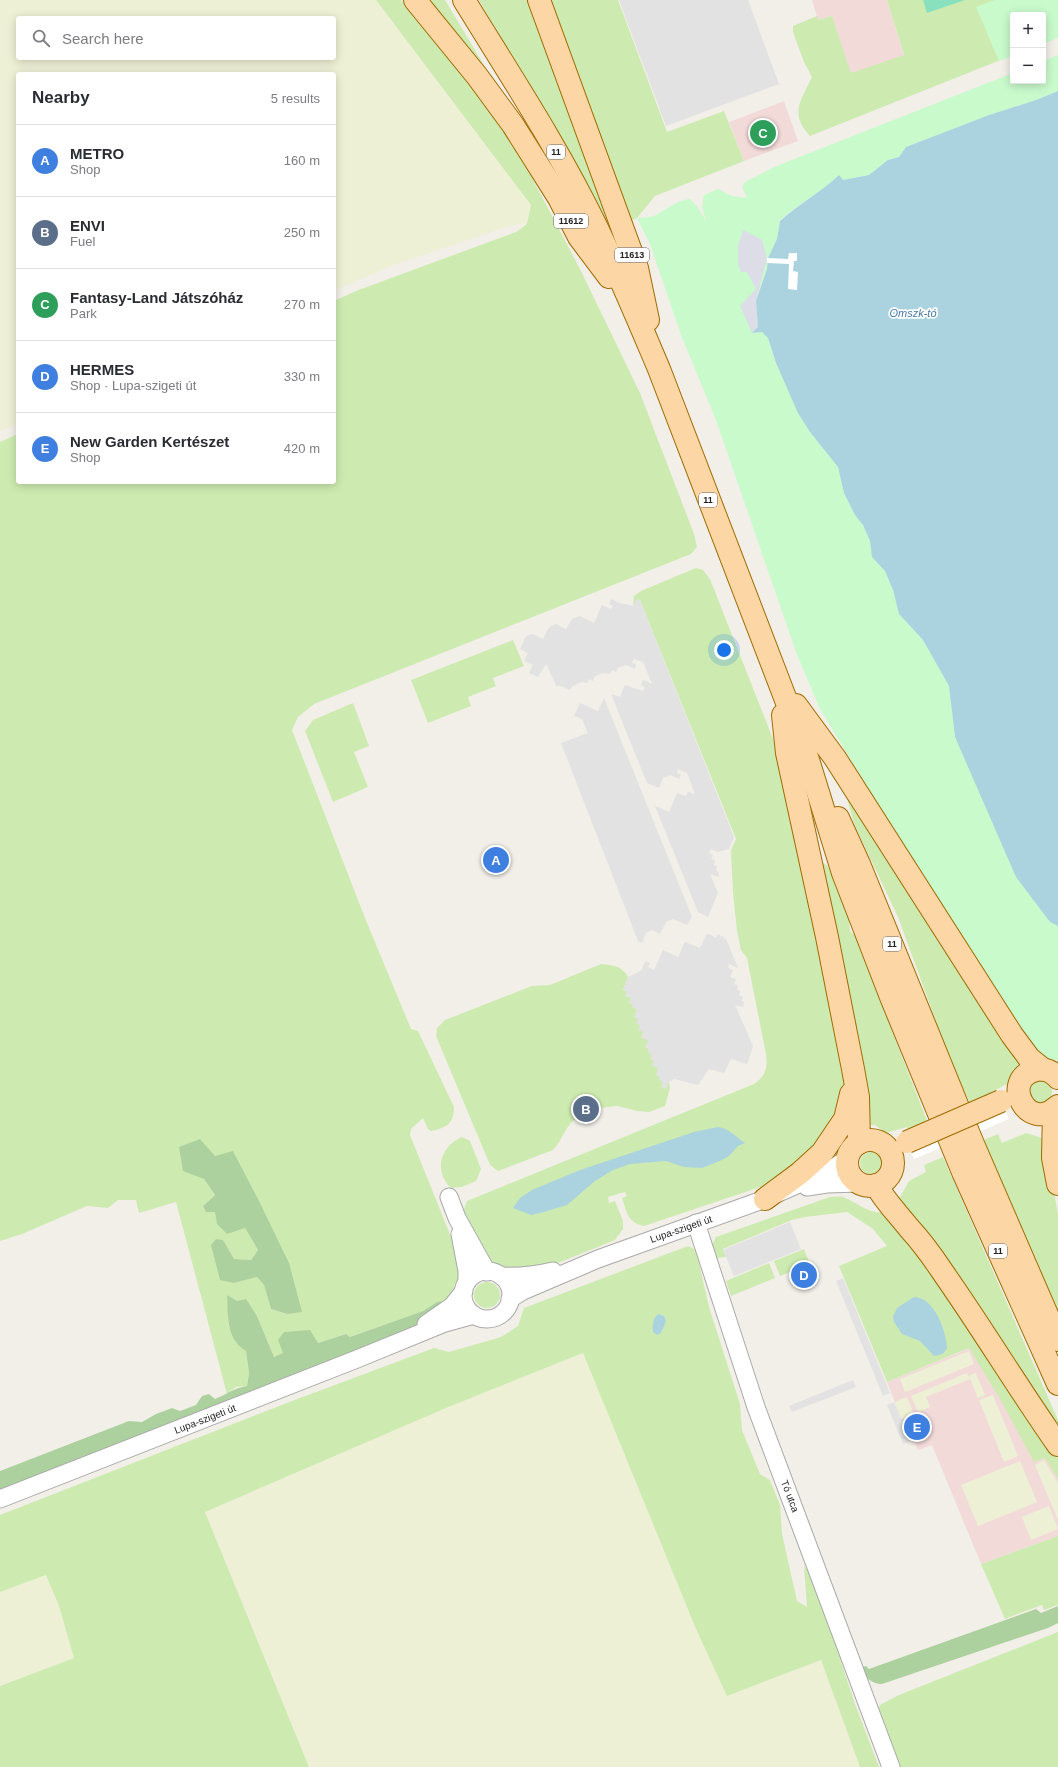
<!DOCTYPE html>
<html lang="en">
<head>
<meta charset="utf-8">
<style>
  :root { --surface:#fff; --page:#f2f2f3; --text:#2b2b33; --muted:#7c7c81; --line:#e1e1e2; --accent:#d40000 }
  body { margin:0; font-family:Helvetica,sans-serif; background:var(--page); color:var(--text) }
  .controls { position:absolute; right:12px; top:12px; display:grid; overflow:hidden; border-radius:4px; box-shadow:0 2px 10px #0003 }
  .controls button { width:36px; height:36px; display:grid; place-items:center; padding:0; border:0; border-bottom:1px solid var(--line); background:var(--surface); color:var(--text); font:20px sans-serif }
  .you { position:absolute; left:724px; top:650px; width:14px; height:14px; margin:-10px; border:3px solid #fff; border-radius:50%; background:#1a73e8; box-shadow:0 0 0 6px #1a73e833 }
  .badge { display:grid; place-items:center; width:26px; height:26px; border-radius:50%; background:var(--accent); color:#fff; font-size:13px; font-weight:700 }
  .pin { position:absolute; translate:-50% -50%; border:2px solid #fff; box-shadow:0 1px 4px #0006 }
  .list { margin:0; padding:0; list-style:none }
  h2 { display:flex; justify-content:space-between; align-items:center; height:52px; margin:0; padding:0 16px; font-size:17px }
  h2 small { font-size:13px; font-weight:400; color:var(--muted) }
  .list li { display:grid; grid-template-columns:26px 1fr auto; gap:12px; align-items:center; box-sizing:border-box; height:72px; padding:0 16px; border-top:1px solid var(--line) }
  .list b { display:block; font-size:15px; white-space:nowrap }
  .list p { margin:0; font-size:13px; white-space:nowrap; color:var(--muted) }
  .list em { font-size:13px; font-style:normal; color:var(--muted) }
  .icon { flex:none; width:22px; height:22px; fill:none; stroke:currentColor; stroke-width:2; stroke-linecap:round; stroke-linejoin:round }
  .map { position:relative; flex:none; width:1058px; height:1767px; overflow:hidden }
  .search { position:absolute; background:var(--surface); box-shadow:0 2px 10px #0003; left:16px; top:16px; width:320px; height:44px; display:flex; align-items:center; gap:10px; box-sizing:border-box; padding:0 14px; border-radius:4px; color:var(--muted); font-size:15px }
  .panel { position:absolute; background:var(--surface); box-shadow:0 2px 10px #0003; left:16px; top:72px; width:320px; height:412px; border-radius:4px }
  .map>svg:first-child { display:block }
</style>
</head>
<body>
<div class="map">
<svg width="1058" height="1767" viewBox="0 0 1058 1767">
  <rect width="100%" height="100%" fill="#f2efe9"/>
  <g fill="#f2dad9">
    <polygon points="812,0 887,0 904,56 851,74 832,16 818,20"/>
    <polygon points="784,101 798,141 744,161 729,122"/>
    <polygon points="975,1346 1058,1472 1058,1536 981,1564 932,1445 918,1450 913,1439 910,1441 887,1382"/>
  </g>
  <g fill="#eef0d5" fill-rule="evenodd">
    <path d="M 0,0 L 376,0 L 531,205 L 527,224 L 512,225 L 391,266 L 334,291 L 334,74 L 18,74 L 18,424 L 0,431 ZM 18,18 L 334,18 L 334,58 L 18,58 Z"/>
    <polygon points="969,1351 974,1364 905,1392 900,1379"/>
    <polygon points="583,1353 696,1629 727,1696 821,1660 860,1767 309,1767 205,1512 446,1408"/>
    <polygon points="967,1373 970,1379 926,1397 930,1407 918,1412 911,1396"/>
    <polygon points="976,1373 985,1395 978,1398 969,1376"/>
    <polygon points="993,1395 1018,1456 1004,1462 979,1400"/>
    <polygon points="907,1397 914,1414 902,1419 895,1402"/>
    <polygon points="1044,1460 1058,1483 1058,1520 1035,1465"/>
    <polygon points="1020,1461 1037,1502 978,1526 961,1485"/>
    <polygon points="1049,1506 1058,1529 1031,1540 1022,1517"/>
    <polygon points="46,1575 59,1606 74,1658 0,1686 0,1592"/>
  </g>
  <g fill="#cdebb0" fill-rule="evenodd">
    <path d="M 376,0 L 401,0 L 488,108 L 522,159 L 580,269 L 640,393 L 694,534 L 697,547 L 691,554 L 314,704 L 298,717 L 292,730 L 365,918 L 411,1029 L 418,1031 L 454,1107 C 454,1123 447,1128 431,1131 L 428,1129 L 423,1118 L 411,1129 L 410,1135 L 451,1237 L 458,1263 L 458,1278 L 452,1292 L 450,1302 L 437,1302 L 423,1311 L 350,1337 L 346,1334 L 274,1357 L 257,1316 L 227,1295 L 229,1327 L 246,1351 L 249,1373 L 247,1386 L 236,1387 L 227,1394 L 176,1202 L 139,1213 L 136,1200 L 118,1200 L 108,1208 L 87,1206 L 22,1234 L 0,1241 L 0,442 L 18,434 L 18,482 L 334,482 L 334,301 L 356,291 L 516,232 L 527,224 L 531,205 ZM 233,1152 L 287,1314 L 271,1309 L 264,1285 L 257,1277 L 234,1283 L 223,1240 L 233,1259 L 251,1260 L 258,1250 L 245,1228 L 203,1206 L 215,1195 L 204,1179 L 215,1156 Z"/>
    <polygon points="427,0 445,0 497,87"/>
    <polygon points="479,0 531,0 608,222"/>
    <polygon points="549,0 618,0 667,132 724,111 744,161 655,196 637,218 627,222"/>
    <path d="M 887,0 L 1058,0 L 1043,15 L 1013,15 L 1013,55 L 810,136 C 789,114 801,100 812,77 L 804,62 L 793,32 L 793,26 L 817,16 L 818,20 L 832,16 L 851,73 L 904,55 Z"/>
    <path d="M 696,568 L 703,570 L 710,579 L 773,739 L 782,769 L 847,1077 L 830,1133 L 775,1182 L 644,1226 C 627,1222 627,1213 622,1198 L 627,1196 L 625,1192 L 608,1197 L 609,1203 L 615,1201 L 623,1221 L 623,1229 L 615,1240 L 553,1265 L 508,1271 L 492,1263 L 466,1218 L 464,1209 L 467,1201 L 754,1084 C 768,1075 768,1064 765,1049 L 747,958 L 741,950 L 737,931 L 733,893 L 731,851 L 736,839 L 640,600 L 633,605 L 634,596 L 641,591 Z"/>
    <polygon points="513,640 524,666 493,678 496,686 468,697 471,706 428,723 411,680"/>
    <polygon points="353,703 369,746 354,752 368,787 333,802 305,731 313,720"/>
    <polygon points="847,799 851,803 1021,1060 1007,1084 988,1094 990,1100 972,1107 952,1065 898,917 855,826"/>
    <polygon points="823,863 828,866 849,919 850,931 855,936 929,1126 910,1134 907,1127 886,1133 875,1125 865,1125 867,1084 858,1036 819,867"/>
    <path d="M 601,964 C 613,965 622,966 628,977 L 623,990 L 627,991 L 637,1009 L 638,1019 L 648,1040 L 649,1049 L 658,1068 L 660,1077 L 669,1082 L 670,1088 L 665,1106 L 649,1112 L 637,1111 L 617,1106 L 599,1108 L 592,1103 L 579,1108 L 577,1118 C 565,1125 563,1140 553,1150 L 498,1171 L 490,1165 L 436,1036 L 437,1028 L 445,1020 L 532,986 L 550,985 Z"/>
    <circle cx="1041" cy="1092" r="11"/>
    <polygon points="1026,1133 1048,1140 1048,1161 1058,1214 1058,1328 976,1143 998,1134 1002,1143"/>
    <path d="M 462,1137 L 470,1141 L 481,1169 L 476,1181 L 462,1187 L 451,1188 C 439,1176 437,1159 449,1146 C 452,1142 458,1139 462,1137 Z"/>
    <circle cx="871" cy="1163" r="11"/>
    <polygon points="943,1157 1058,1420 1058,1438 893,1205 900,1197 909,1181 926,1172 924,1165"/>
    <path d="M 830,1197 C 834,1197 839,1196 843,1197 C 857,1202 869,1215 885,1212 L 896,1221 L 1044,1435 L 1058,1459 L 1058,1479 L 1045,1458 L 1034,1462 L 1000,1399 L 969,1348 L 887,1382 L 839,1266 L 887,1246 L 873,1229 L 847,1212 L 805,1217 L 792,1220 L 723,1249 L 726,1257 L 716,1258 L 712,1245 L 716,1237 Z"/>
    <polygon points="688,1246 696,1250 709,1307 740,1404 742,1430 760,1474 770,1480 780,1505 782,1534 797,1601 807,1607 804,1566 812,1574 855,1704 879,1767 860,1767 821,1660 727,1696 696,1629 583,1353 446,1408 205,1512 309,1767 0,1767 0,1686 74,1658 59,1606 46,1575 0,1592 0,1515 292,1401 434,1348 449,1352 501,1337 518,1326 524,1308"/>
    <polygon points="804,1249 810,1264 780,1276 774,1261"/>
    <polygon points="769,1263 775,1278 731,1296 726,1281"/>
    <circle cx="487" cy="1295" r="13"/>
    <polygon points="1058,1536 1058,1605 1044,1610 1042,1605 1005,1619 981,1564"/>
    <polygon points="1058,1632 1058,1767 897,1767 876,1716 880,1705 899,1695"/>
  </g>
  <g fill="#add19e">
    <polygon points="200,1139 215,1156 233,1151 258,1199 289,1263 302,1312 287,1314 271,1309 264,1285 257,1277 234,1283 220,1280 211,1245 216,1239 223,1240 234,1259 251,1260 258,1250 245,1228 227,1234 217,1224 215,1212 206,1212 203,1206 215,1195 204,1179 183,1171 179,1147"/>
    <path d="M 227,1295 L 237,1301 L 246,1299 L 257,1316 L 274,1357 L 283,1353 L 278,1340 L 284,1332 L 310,1330 L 318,1343 L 346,1334 L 350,1337 L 423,1311 L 437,1302 L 445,1301 L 432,1316 L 411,1328 L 374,1344 L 0,1493 L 0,1471 L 129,1421 L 142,1422 L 156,1414 L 172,1408 L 180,1411 L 196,1405 L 202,1396 L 209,1394 L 215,1399 C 228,1394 233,1388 247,1386 L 249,1373 L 246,1351 C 226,1339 228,1316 227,1295 Z"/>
    <path d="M 1058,1606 L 1058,1623 L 1048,1628 L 882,1684 C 871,1684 865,1677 860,1668 L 866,1666 L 869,1669 L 1036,1609 L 1041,1613 Z"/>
  </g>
  <g fill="#c8facc">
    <polygon points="995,0 1058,0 1058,38 1043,44 1043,15 1013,15 1013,56 999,61 976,7"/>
    <path d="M 1058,55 L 1058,91 L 1036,100 L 989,115 L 906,147 L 899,157 L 888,160 L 869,175 L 843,180 L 839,175 C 821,192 799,204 780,220 L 777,239 L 768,258 L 767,269 L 756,301 L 758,327 L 753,333 L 762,332 L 768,338 L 776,364 L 810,432 L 838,467 L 844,493 L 855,515 L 863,525 L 870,541 L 873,557 L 885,571 L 893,590 L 899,614 L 923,640 L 949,686 L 955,737 L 1050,922 L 1058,926 L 1058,1061 L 1048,1058 L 1028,1046 L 993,997 L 819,707 L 796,652 L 716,420 L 681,335 L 650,244 L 637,218 C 642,217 651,218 656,215 C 667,209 677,200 690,199 L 697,206 L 706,221 L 702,206 L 704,195 L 718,189 L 732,196 L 747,198 L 742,187 L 745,182 L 774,167 L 1013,73 L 1013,81 L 1043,81 L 1043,61 Z"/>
  </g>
  <polygon fill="#88e0be" points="923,0 965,0 927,13"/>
  <g fill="#e2e2e2">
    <polygon points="619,0 748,0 779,84 666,126"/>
    <polygon points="611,599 620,603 633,606 637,599 640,600 734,837 729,849 718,852 711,849 709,853 713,855 711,859 715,860 714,865 717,866 716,871 719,872 718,877 710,874 718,893 708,917 698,912 655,806 669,812 677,793 686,796 688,792 695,794 687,773 678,769 677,773 681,775 679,779 670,775 663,778 659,788 647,783 611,694 620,697 625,685 643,691 645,687 641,685 643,680 652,684 643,662 634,659 632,663 636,664 635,669 626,665 618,668 616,672 612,670 610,674 603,673 595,676 593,681 589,679 587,683 581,682 573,686 570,690 558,685 557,687 546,664 538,677 529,673 533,665 524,661 528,653 520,649 526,636 533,634 543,639 549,627 556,624 566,629 572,619 580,616 594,623 602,605 611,609 613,606 609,604"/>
    <polygon points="604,698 692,917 687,925 673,919 666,922 660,934 652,930 646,933 642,943 638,941 561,743 588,733 582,719 574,716 580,703 598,711"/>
    <polygon points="709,934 716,938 718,934 726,939 738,968 729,964 728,968 733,970 730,977 736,979 734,984 738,986 737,990 740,991 739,995 743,997 741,1001 744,1002 743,1007 735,1005 753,1046 747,1064 731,1059 724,1073 709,1069 698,1085 674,1079 669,1082 666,1089 661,1087 663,1082 659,1080 660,1077 656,1075 658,1068 652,1066 654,1061 650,1059 652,1055 648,1053 649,1049 645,1048 648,1040 641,1038 643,1032 638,1030 640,1025 636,1024 638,1019 634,1017 637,1009 632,1008 633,1005 629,1003 631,998 625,996 627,991 623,990 628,977 642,970 645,961 650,963 648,967 654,970 663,950 678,957 685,942 700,948 706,935"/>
    <polygon points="790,1222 801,1249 734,1276 723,1250"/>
    <polygon points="843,1278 890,1393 883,1396 836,1281"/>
    <polygon points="853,1380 856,1387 792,1412 789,1406"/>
    <polygon points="894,1402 910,1441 903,1444 887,1405"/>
  </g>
  <polygon fill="#dddde8" points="743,230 762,240 767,258 756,301 758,327 752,333 740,306 756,289 747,272 741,272 738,264 738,246"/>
  <g fill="#aad3df">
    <path d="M 1058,91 L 1058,926 L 1050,922 L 1016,877 L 955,737 L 949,686 L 923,640 L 899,614 L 893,590 L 885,571 L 872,557 L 870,541 L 863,525 L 855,515 L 844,493 L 838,467 L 810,432 L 798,413 L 776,363 L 768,338 L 762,332 L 752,333 L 758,327 L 756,301 L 767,269 L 768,258 L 777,239 L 780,221 C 799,204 821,192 839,175 L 843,180 L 869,175 L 888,160 L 899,157 L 906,147 L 989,115 L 1036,100 Z"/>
    <path d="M 718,1127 C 729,1128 737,1138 745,1143 L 738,1146 L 729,1156 L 722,1160 L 702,1168 L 684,1167 L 666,1161 L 630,1164 L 613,1170 L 595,1181 L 567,1205 L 544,1212 L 531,1215 L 513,1208 L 520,1198 L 532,1190 L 580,1170 L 694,1132 Z"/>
    <path d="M 914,1297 C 934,1297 946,1330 947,1348 C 944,1354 941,1355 934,1356 L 920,1341 L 902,1334 L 894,1322 L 893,1317 L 897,1308 Z"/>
    <path d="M 658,1314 L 664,1316 L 666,1321 L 661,1333 L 657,1335 L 653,1332 C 652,1326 653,1318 658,1314 Z"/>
  </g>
  <g fill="#fff">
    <polygon points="789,253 797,253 797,261 794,261 793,271 798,272 797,290 788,289 789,264 767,263 767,258 788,259"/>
    <polygon points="999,1095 1009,1119 914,1159 904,1135"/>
  </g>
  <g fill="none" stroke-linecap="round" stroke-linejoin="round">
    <g stroke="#a9a9a9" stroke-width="19">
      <g id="minor">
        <polyline points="807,1187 827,1184 859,1183"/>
        <polyline points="449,1197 457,1218 487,1272"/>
        <polyline points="696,1223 756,1407 891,1767"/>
        <polyline points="460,1234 467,1271 467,1282"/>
        <circle cx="487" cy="1295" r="24"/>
        <path d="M 501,1276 C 518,1277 536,1275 553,1271"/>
        <polyline points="510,1299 523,1291 598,1259 765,1199 830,1170 848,1158"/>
        <polyline points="426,1324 452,1306 464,1291"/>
        <polyline points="0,1499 357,1359 445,1323 474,1315"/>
      </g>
    </g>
    <g stroke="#a06b00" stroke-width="24">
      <g id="major">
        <polyline points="415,0 477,76 513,125 559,198 579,237 609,277"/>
        <path d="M 464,0 C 510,75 559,149 597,228 C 619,274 639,322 659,369 L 804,747 L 843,873 L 891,997 L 963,1172 L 1058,1384"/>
        <polyline points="539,0 637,268 648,320"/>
        <polyline points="796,705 835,758 1012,1035 1029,1058 1044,1070"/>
        <polyline points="783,715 787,753 827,937 853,1069 858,1097 859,1143"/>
        <polyline points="838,818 859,864 973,1144 1058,1340"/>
        <path d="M 1058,1078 C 1052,1071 1044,1068 1036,1070 C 999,1079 1028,1135 1058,1106"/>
        <polyline points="1054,1109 1053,1158 1058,1184"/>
        <circle cx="870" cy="1163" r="23"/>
        <path d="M 876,1185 C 885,1201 897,1213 909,1228 C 921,1241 932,1256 942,1271 C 982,1328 1018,1388 1058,1445"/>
        <polyline points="765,1199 800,1173 822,1153 845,1119 851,1094"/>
      </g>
    </g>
    <use href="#minor" stroke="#fff" stroke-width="17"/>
    <use href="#major" stroke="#fcd6a4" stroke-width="22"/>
    <g stroke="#a06b00" stroke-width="24" stroke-linecap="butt">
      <polyline id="major-bridge" points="907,1142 1001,1101"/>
    </g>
    <use href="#major-bridge" stroke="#fcd6a4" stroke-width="22"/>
  </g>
  <g text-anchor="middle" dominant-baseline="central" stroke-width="3.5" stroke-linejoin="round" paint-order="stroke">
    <g fill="#fff" stroke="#646464" stroke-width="1">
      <rect x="547" y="145" width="18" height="14" rx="3"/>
      <rect x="554" y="214" width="34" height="14" rx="3"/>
      <rect x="615" y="248" width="34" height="14" rx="3"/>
      <rect x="699" y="493" width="18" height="14" rx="3"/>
      <rect x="883" y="937" width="18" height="14" rx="3"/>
      <rect x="989" y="1244" width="18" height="14" rx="3"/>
    </g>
    <g font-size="9" font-weight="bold" fill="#222">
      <text x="556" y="152">11</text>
      <text x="571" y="221">11612</text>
      <text x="632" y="255">11613</text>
      <text x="708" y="500">11</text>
      <text x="892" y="944">11</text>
      <text x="998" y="1251">11</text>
    </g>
    <g font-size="10" fill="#222" stroke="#fff">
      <text transform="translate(681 1229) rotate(-19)">Lupa-szigeti út</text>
      <text transform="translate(205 1419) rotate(-21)">Lupa-szigeti út</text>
      <text transform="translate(790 1496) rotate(69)">Tó utca</text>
    </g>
    <g font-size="11" font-style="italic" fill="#4a7aab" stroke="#fff">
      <text x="913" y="313">Omszk-tó</text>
    </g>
  </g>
</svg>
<div class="controls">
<button>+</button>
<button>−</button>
</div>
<div class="you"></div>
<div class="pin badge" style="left:496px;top:860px;background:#3f7fe0">A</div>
<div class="pin badge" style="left:586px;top:1109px;background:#5c6f8a">B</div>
<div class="pin badge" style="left:763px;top:133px;background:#2e9e5b">C</div>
<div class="pin badge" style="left:804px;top:1275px;background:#3f7fe0">D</div>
<div class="pin badge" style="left:917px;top:1427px;background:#3f7fe0">E</div>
<div class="search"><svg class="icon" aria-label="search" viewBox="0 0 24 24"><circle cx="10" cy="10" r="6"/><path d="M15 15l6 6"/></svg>Search here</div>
<section class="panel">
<h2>Nearby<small>5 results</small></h2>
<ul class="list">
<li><span class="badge" style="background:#3f7fe0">A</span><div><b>METRO</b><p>Shop</p></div><em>160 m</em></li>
<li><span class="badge" style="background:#5c6f8a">B</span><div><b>ENVI</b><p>Fuel</p></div><em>250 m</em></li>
<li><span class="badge" style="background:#2e9e5b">C</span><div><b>Fantasy-Land Játszóház</b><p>Park</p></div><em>270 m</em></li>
<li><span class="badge" style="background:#3f7fe0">D</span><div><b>HERMES</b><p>Shop · Lupa-szigeti út</p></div><em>330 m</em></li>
<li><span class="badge" style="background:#3f7fe0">E</span><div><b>New Garden Kertészet</b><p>Shop</p></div><em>420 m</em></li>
</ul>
</section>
</div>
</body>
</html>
